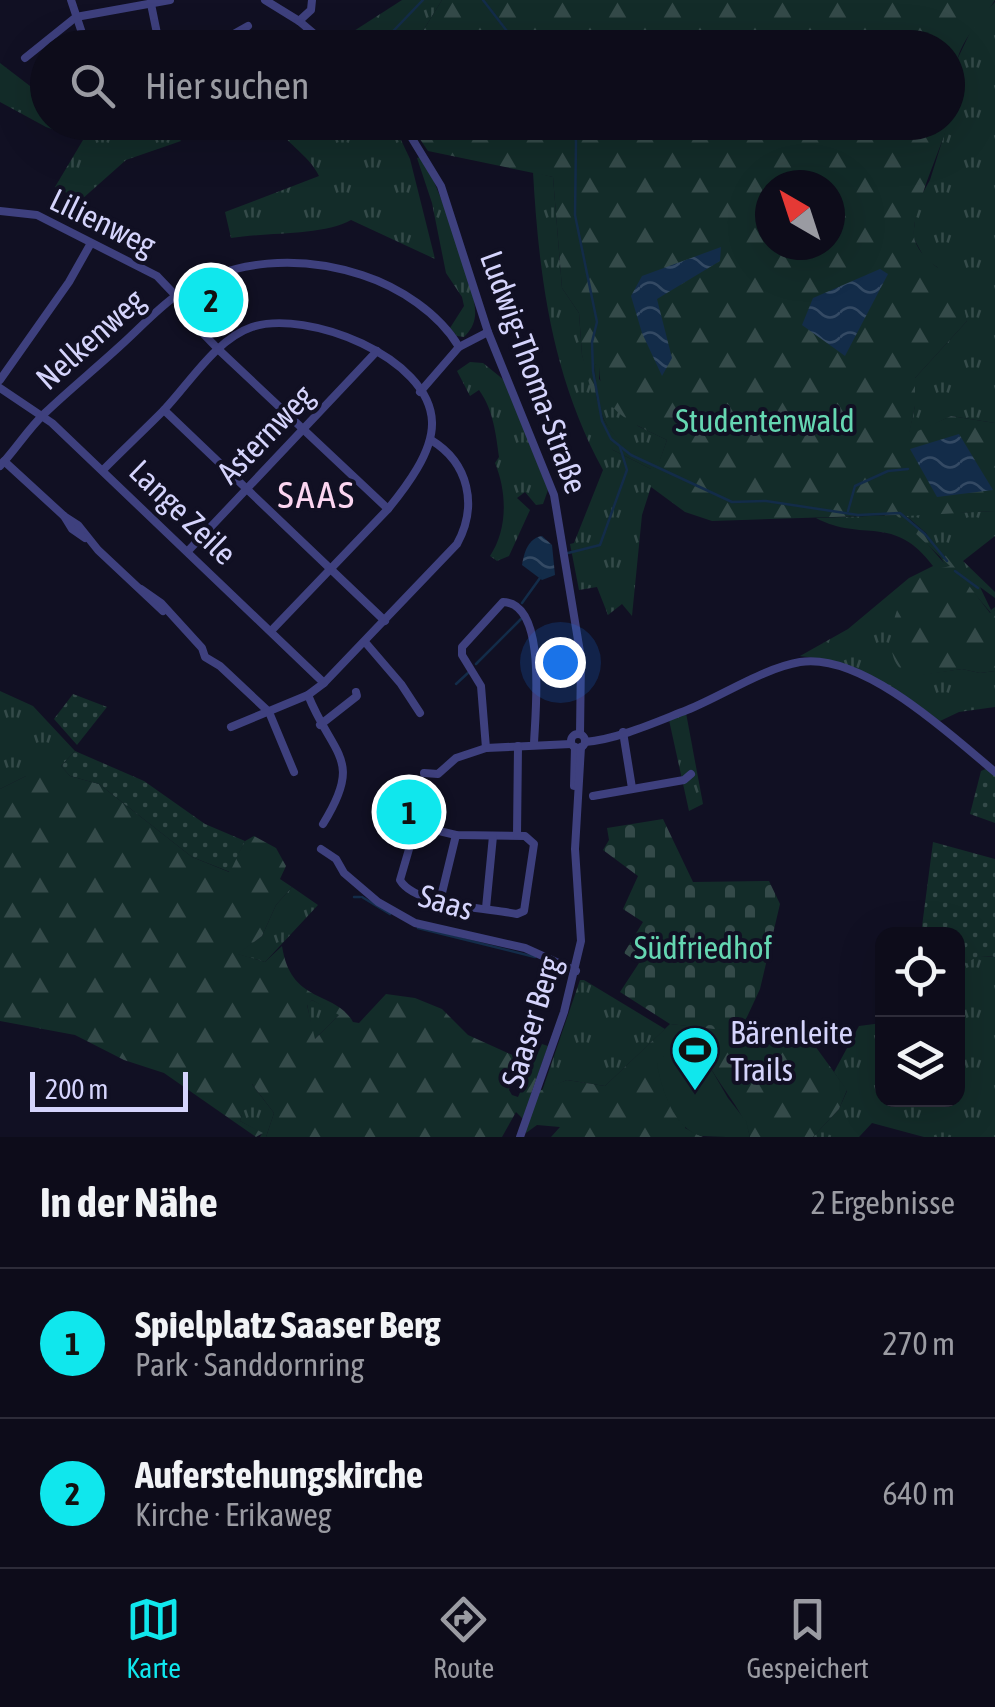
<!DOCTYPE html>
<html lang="de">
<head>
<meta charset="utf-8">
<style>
  :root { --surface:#0d0c1a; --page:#161523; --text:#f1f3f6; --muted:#9a9ba2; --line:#2d2c39; --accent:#10e7ed }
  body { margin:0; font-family:"Asap Condensed",sans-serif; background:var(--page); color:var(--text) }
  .controls { position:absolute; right:30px; bottom:30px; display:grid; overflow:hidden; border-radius:20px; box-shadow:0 10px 40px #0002 }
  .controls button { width:90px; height:90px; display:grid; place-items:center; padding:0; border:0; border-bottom:2px solid var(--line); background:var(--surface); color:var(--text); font:50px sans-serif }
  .compass { position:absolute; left:755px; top:170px; width:90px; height:90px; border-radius:50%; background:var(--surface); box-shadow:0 10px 40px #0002; rotate:321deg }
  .scale { position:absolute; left:30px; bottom:25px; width:158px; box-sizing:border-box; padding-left:10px; border:5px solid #d5d4fc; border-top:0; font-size:28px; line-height:35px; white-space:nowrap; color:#d5d4fc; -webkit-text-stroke:8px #111023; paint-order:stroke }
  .you { position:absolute; left:560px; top:662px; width:35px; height:35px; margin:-25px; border:8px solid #fff; border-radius:50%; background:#1a73e8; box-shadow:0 0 0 15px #1a73e833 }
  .badge { display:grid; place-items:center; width:65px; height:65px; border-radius:50%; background:var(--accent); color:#111; font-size:32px; font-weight:700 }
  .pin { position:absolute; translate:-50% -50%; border:5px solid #fff; box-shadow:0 2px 10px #0006 }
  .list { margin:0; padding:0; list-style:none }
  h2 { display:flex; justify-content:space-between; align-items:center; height:130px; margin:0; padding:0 40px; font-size:42px }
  h2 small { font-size:32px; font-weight:400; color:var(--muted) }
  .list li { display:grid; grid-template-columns:65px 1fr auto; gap:30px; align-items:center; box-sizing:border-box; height:150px; padding:0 40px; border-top:2px solid var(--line) }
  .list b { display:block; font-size:38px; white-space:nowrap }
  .list p { margin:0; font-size:32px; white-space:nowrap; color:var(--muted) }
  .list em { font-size:32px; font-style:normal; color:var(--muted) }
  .icon { flex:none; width:55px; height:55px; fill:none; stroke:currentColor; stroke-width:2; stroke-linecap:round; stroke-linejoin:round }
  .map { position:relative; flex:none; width:995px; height:1137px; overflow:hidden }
  .search { position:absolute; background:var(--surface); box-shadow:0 10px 40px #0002; left:30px; right:30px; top:30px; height:110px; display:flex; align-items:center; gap:25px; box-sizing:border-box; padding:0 35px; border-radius:55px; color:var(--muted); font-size:38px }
  .sheet { height:430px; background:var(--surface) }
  nav { display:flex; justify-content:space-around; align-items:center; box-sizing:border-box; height:140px; border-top:2px solid var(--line); background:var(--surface); font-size:28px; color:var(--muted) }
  nav a { display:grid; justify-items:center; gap:5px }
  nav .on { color:var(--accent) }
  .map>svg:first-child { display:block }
</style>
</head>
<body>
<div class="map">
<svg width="995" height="1137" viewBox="0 0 995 1137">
  <defs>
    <pattern id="grass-tufts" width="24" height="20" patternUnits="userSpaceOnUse" patternTransform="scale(2.5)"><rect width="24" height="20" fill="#132c29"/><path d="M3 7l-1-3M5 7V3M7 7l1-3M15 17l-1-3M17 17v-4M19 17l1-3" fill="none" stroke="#344a49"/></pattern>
    <pattern id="forest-firs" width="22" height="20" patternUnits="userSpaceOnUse" patternTransform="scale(2.5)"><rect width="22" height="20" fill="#132c29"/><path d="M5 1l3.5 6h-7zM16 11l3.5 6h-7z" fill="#344a49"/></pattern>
    <pattern id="cemetery-stones" width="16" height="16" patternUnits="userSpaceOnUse" patternTransform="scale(2.5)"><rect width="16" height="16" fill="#132c29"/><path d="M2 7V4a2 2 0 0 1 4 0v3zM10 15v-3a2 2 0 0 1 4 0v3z" fill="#344a49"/></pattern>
    <pattern id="park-dots" width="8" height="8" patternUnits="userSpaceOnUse" patternTransform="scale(2.5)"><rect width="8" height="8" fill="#132c29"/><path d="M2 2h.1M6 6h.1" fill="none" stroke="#344a49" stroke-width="1.8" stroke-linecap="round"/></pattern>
    <pattern id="water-waves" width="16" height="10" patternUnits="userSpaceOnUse" patternTransform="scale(2.5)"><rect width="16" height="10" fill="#132c49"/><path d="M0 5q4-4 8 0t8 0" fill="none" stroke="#344a64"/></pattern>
  </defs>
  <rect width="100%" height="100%" fill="#111023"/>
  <g fill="url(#grass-tufts)">
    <polygon points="402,0 442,0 413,47 353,47 343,38"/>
    <polygon points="995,2 995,423 951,416 908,437 915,406 915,378 967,321 937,267 925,259 913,237 917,203 930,180 954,103 957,60 975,22"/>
    <polygon points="0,63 47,99 48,122 79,123 89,130 94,123 105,123 111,139 171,129 181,141 126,160 81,200 55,187 83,140 46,127 0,102"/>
    <path d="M 277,123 L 393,123 L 410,159 L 435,259 L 351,220 C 323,236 267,232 231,238 L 225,212 L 319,176 C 308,153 284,144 277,123 Z"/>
    <path d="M 423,156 C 437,187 478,286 475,316 C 474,325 470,331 464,337 L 457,336 L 450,328 L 464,306 L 462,297 L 446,273 L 432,203 L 417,158 Z"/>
    <path d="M 533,172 L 553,177 L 562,288 L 579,313 L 582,355 L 613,450 L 651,469 L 651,487 L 642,515 L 632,616 L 622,604 L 608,615 L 597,587 L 579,590 L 570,544 L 574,543 L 603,470 C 552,376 539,278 533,172 Z"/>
    <path d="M 470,362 L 483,363 L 504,380 L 548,490 L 543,504 L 536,505 L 525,492 L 517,498 L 530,510 L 509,556 L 497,561 L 490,556 C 508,529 507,492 495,463 L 499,457 C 496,434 493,409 479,390 L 470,396 L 457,371 Z"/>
    <path d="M 595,364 L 599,366 L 599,379 L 638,426 L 667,440 L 659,463 C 608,443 595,418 595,364 Z"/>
    <path d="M 995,511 L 995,536 L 963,561 L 995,592 L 995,598 L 980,587 L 991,610 L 995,607 L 995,610 L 991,613 L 952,567 L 911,676 L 962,669 L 980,673 L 995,671 L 995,707 L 959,712 L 940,721 C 893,686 860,663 800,656 L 848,629 L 909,578 L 933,566 C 894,513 863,543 816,518 L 896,515 L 915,530 L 944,563 L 926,533 L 905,515 Z"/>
    <polygon points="0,691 33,706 75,751 61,766 70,776 26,776 0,789"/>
    <polygon points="686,713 703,804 689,811 669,720"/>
    <polygon points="292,887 318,905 265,962 237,954 262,936 276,905"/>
    <polygon points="977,956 995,957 995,1137 924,1137 872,1123 859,1137 813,1137 839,1109 847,1091 834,1072 859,1026 882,1023 882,1100 958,1100 958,981 964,964"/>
    <polygon points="580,980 584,980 665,1029 605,1086 567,1080 542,1091"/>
    <polygon points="312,1000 340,1014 314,1040 307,1004"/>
    <polygon points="251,1083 274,1113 266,1137 260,1137 262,1133 240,1121"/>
  </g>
  <g fill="url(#forest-firs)" fill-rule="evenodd">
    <path d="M 442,0 L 995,0 C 983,19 966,33 958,57 C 952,76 955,98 950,117 C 943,146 907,219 915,241 C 923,262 943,268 956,285 C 963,294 964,310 967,321 L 915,378 L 915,406 L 909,435 L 951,416 L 995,423 L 995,511 L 906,516 L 943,552 L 990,613 L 995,610 L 995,671 L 980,673 L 962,669 L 910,677 C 906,673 901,670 898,666 C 882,645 897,599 913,582 C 923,572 937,569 950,566 L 896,515 L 712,521 L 685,512 L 651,487 L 651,469 L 613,450 L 602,435 L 582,355 L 579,313 L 562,288 L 553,177 L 428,151 L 409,123 L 948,122 L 948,48 L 413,47 ZM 770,185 L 830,185 L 830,245 L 770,245 ZM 595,364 L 599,367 C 600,412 630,422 667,440 L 659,462 C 611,444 592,417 595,364 Z"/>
    <path d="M 26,776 L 70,776 L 99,784 L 192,857 L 229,872 L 245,841 L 254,836 L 276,848 L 286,866 L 280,879 L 292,887 L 276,905 L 262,936 L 238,954 L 265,962 L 282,946 C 291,1005 335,990 353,1022 L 359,1023 L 386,994 L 415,998 L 442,1009 L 468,1035 L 519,1058 L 509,1090 L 512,1095 L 518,1097 L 542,1044 L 548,1046 L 531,1094 L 567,1080 L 605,1086 L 670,1024 L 810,1039 L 847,1090 L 839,1109 L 813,1137 L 750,1137 C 744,1112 723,1090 710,1067 L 685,1128 L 703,1137 L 551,1137 L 560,1127 L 537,1125 L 526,1133 L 524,1120 L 516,1112 L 502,1137 L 266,1137 L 274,1113 L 252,1084 L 240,1121 L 263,1133 L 256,1137 L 164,1073 L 124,1060 L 75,1035 L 0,1021 L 0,789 ZM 312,1000 L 339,1015 L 315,1039 L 307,1005 Z"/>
  </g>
  <polygon fill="url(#cemetery-stones)" points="663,819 693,882 769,881 780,904 760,989 740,1032 670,1024 620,992 639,963 624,953 643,922 623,909 638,876 603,850 609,840 607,828"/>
  <g fill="url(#park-dots)">
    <polygon points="73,694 107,707 77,745 54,719"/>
    <polygon points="75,751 144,781 205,824 245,841 230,872 192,857 99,784 70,776 61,766"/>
    <polygon points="988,768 995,774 995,823 970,814 981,771"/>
    <path d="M 933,842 L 995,859 L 995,957 C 973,955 965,960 958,981 L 958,934 L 921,934 Z"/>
  </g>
  <path fill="#132c29" d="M 675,1043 L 710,1067 L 728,1098 L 746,1121 L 750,1137 C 735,1137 716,1137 701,1136 C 673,1128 662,1089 657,1064 Z"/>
  <g fill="url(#water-waves)">
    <polygon points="721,247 720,261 657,299 672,358 662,376 642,333 631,296 642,276"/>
    <polygon points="880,269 888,274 845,356 802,325 813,298"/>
    <polygon points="959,434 993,490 937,497 910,449"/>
    <path d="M 542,536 L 552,545 L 555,575 L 542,580 L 522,565 C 524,553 528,538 542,536 Z"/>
  </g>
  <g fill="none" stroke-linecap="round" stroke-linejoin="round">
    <g stroke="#132c49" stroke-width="2.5">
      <polyline points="483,0 520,48"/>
      <polyline points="377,48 423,0"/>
      <polyline points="571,122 576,141 575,215 597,322 592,342 593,371 602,421 611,439 631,455 732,502 766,501 858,515 900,513 925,534 947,561"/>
      <polyline points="848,511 855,486 888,471 908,469"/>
      <polyline points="568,553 600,545 627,470 620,447"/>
      <polyline points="955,571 978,588"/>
      <polyline points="522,603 540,578"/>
      <polyline points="476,664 521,619"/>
      <polyline points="456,684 469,672"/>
      <polyline points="354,897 360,897"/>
      <polyline points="362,897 390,914"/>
      <polyline points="418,928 535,957"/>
    </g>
    <g stroke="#3e407e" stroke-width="8">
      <polyline points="71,0 87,48"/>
      <polyline points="265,0 299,21 331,48"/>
      <polyline points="151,4 160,48"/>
      <polyline points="299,21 311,10 312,0"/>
      <polyline points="209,48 248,26"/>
      <polyline points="25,58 76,17 170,0"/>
      <polyline points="402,122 441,186 488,332 554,495 581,658 580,734"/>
      <polyline points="0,211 37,215 157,276 176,296 192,322 219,350 388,509"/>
      <polyline points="0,380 69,282 91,243"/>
      <polyline points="0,388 52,423 324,683"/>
      <polyline points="420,392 459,347 488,332"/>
      <polyline points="164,410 385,621"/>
      <polyline points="4,461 64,516 78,525 98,550 163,611"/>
      <path d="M 0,466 C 16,449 28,429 45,413 C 69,390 95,369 120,346 C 138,330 157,309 177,295 C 232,258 301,255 362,275 C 399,287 439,313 459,347"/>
      <path d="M 103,470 C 123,450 143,431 163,411 C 189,384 216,339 252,327 C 307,309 430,357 432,422 C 433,452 406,487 388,509 L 271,631"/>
      <polyline points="64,516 72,529 85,538"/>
      <polyline points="188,551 377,351"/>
      <polyline points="141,589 161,603 202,648 205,657 220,666 269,712 294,772"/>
      <polyline points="365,642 401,684 420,713"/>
      <path d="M 308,695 C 333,757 364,758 323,824"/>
      <polyline points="320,725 357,696 356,692"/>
      <path d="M 231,727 L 308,695 L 324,683 L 457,544 C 478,506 469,463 431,440"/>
      <polyline points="623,732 632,788"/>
      <circle cx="578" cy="741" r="7"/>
      <path d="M 585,742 C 619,739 656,722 687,710 C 722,696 764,668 800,662 C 862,652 950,734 995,772"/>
      <path d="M 486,748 L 481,686 L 462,655 L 462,647 L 503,602 C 548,603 535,714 534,744"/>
      <polyline points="424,773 438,774 456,758 486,748 571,744"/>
      <polyline points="574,786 575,747"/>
      <polyline points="593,796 684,780 691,774"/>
      <path d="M 422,827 L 456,835 L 525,836 L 534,844 L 524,911 L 517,914 C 488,908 415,906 400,880 L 414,832 Z"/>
      <polyline points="517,835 518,746"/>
      <polyline points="321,849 336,859 344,873 378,902 415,923 525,948 576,971"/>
      <polyline points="440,901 456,835"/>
      <polyline points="486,908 493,836"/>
      <polyline points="520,1137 564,1012 581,941 575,849 581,747"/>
    </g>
  </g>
  <defs>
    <g id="stadium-pin" transform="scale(2.5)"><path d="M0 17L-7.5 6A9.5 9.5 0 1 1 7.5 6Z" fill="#10e7ed" stroke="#111023"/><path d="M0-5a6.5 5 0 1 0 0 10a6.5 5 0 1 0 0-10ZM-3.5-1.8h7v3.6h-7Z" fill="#111"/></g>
  </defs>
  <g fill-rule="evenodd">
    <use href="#stadium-pin" x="695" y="1050"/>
  </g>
  <g text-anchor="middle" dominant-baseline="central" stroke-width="8" stroke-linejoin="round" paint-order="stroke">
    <g font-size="32" fill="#d5d4fc" stroke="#111023">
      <text transform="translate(103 222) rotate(26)">Lilienweg</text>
      <text transform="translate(90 339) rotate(-42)">Nelkenweg</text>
      <text transform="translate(534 372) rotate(70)">Ludwig-Thoma-Straße</text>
      <text transform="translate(265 434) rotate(-46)">Asternweg</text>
      <text transform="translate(183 512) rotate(44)">Lange Zeile</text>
      <text transform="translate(446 902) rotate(16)">Saas</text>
      <text transform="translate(531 1022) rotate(-73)">Saaser Berg</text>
    </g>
    <g font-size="32" fill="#65d7b2" stroke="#111023">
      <text x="765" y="420">Studentenwald</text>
      <text x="703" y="947">Südfriedhof</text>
    </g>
    <g font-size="32" fill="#d5d4fc" stroke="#111023" text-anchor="start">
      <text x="730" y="1032">Bärenleite<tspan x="730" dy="37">Trails</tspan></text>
    </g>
    <g font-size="38" letter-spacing="2.5" fill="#fcd6f1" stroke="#111023">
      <text x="317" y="494">SAAS</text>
    </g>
  </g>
</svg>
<div class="controls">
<button><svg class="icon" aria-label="locate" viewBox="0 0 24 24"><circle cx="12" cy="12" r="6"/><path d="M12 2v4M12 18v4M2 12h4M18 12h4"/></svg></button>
<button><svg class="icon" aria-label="layers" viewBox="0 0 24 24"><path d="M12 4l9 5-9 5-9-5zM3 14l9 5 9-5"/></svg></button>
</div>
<svg class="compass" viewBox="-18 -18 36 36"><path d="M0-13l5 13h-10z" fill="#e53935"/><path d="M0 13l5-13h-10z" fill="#9a9ba2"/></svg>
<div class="scale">200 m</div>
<div class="you"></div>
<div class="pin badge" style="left:409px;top:812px">1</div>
<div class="pin badge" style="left:211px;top:300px">2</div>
<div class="search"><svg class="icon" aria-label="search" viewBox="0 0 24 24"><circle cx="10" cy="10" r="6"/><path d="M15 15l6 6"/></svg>Hier suchen</div>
</div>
<section class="sheet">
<h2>In der Nähe<small>2 Ergebnisse</small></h2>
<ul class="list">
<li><span class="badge">1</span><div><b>Spielplatz Saaser Berg</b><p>Park · Sanddornring</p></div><em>270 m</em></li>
<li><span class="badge">2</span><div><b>Auferstehungskirche</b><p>Kirche · Erikaweg</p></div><em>640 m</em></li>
</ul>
</section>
<nav>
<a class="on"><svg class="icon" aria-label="map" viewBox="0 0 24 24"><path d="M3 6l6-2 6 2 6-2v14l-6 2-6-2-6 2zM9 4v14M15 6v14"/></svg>Karte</a>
<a><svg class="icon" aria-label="directions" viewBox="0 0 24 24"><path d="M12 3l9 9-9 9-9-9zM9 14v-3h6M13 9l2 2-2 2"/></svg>Route</a>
<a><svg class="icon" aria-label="saved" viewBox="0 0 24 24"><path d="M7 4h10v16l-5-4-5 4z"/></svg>Gespeichert</a>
</nav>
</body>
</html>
